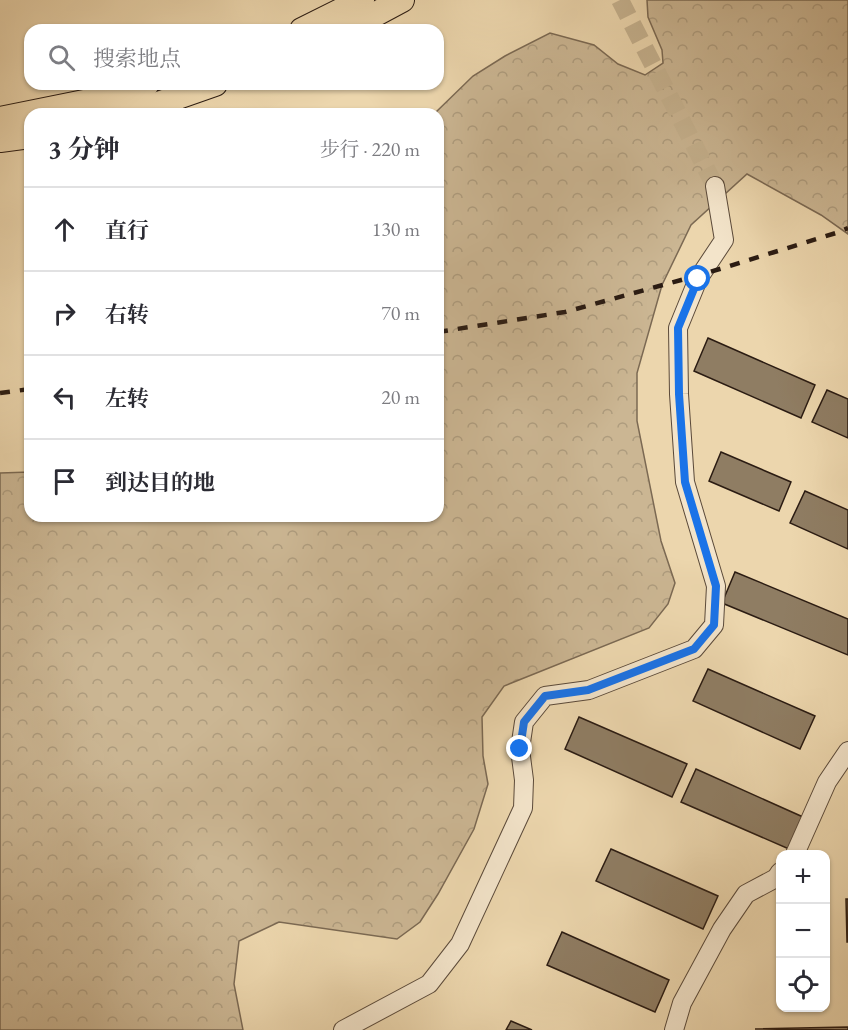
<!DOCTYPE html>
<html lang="zh">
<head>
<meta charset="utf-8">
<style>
  :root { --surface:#fff; --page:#f7f7f7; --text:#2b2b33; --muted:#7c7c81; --line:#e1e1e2 }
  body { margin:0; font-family:"EB Garamond","Noto Serif SC",serif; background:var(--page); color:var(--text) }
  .controls { position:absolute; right:18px; bottom:18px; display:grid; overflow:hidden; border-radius:12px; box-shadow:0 2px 4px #0004 }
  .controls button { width:54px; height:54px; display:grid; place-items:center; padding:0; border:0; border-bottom:2px solid var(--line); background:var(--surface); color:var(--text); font:30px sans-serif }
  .stop { position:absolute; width:18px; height:18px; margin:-14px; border:4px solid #1a73e8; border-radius:50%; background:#fff }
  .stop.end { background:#1a73e8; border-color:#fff; box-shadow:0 2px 6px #0008 }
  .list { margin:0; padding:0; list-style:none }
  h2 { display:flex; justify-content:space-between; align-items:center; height:78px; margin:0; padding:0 24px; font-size:26px }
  h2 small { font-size:20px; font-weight:400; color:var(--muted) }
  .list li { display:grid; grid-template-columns:39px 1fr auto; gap:18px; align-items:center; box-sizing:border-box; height:84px; padding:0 24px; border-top:2px solid var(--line) }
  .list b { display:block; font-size:22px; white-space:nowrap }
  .list em { font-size:20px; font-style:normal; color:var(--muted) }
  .icon { flex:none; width:33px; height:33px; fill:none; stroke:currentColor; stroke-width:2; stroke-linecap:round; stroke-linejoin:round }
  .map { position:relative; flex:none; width:848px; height:1030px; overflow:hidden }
  .search { position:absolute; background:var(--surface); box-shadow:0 2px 4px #0004; left:24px; top:24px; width:420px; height:66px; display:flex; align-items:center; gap:15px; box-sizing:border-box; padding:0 21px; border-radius:18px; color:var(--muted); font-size:22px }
  .panel { position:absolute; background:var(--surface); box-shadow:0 2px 4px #0004; left:24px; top:108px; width:420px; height:414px; border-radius:18px }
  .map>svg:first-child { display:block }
</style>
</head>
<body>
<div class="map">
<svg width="848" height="1030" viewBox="0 0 848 1030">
  <defs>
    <pattern id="forest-crowns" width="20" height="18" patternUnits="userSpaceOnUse" patternTransform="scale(1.5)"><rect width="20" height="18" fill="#cbb693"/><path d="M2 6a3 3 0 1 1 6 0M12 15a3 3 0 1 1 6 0" fill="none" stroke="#ae9c7e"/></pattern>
  </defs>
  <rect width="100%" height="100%" fill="#ecd6ad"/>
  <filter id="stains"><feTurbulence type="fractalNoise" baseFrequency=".00333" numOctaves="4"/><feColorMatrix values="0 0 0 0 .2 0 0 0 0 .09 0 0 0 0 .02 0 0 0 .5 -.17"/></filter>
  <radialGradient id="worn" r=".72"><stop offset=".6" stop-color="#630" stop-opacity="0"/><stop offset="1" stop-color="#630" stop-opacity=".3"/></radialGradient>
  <polygon fill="url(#forest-crowns)" stroke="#7b6953" stroke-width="1.5" points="647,0 848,0 848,234 821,215 747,174 691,225 662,285 637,373 637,421 661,541 675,583 668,604 649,628 504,686 482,717 483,756 488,784 474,829 438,894 420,922 397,939 279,922 239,941 234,984 243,1030 0,1030 0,473 30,472 30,516 438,516 438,114 434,114 473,76 505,56 550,33 594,45 618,64 645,75 663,63 662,50 648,17"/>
  <g fill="#8f7d63" stroke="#2b1c13" stroke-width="1.5">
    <polygon points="708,338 815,385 801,418 694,371"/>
    <polygon points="827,390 848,399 848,438 812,422"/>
    <polygon points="721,452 791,482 779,511 709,481"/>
    <polygon points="805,491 848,510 848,549 790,523"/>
    <polygon points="735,572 848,619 848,655 722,603"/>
    <polygon points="708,669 815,716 800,749 693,701"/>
    <polygon points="579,717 687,764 672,797 565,749"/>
    <polygon points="696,769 803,817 789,849 681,802"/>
    <polygon points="611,849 718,896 703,929 596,881"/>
    <polygon points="846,899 848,899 848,942 847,942"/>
    <polygon points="562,932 669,980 655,1012 547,965"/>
    <polygon points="511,1021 532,1030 506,1030"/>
    <polygon points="848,1027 848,1030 755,1029"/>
  </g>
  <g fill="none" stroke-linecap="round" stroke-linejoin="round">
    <polyline stroke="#c5b18e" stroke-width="18" stroke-dasharray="18 9" stroke-linecap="butt" points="620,0 715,186"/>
    <g stroke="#5b4a3a" stroke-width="20">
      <g id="minor">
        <polyline points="795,854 827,782 848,751"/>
        <polyline points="343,1030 429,984 460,944 523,808 524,780 520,749 524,722 545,696 589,690 694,649 714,625 716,586 685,482 679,394 678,328 698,279 724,240 715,186"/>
        <polyline points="674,1030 682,1003 722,929 746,894 776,878 780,872"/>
      </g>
    </g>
    <g stroke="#2b1c13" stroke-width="26">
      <g id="major">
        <polyline points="302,30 362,0"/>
        <polyline points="346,30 402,0"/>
        <polyline points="119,114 155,105 215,84"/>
        <polyline points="0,119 99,99 147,84"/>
        <polyline points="0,140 30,136"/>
      </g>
    </g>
    <use href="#minor" stroke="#f3e4ca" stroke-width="18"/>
    <use href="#major" stroke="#ecd6ad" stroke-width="24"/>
    <g stroke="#2b1c13" stroke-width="4.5" stroke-dasharray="10 10" stroke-linecap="butt">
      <polyline points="438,332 565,312 710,272 836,233 848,228"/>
      <polyline points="0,393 30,389"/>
    </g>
  </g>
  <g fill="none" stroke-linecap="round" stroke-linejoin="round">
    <polyline stroke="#1a73e8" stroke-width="8" points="520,749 524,722 545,696 588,690 694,649 714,625 716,586 685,482 679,394 678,328 698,279"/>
  </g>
  <rect width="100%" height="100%" filter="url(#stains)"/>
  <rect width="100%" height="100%" fill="url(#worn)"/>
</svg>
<div class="controls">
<button>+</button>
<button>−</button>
<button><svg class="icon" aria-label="locate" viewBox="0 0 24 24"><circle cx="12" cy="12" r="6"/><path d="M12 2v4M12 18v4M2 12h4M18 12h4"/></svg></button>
</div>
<div class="stop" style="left:698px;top:279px"></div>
<div class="stop end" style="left:520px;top:749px"></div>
<div class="search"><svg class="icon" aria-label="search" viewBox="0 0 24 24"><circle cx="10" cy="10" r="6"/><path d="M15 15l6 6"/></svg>搜索地点</div>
<section class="panel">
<h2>3 分钟<small>步行 · 220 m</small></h2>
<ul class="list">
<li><svg class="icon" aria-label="ahead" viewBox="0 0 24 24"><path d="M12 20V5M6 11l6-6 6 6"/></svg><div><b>直行</b></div><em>130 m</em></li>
<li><svg class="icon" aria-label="right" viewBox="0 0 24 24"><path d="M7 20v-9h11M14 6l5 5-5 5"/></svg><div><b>右转</b></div><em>70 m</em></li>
<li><svg class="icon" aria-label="left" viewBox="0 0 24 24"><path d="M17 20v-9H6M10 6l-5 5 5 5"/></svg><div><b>左转</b></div><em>20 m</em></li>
<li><svg class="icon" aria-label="arrive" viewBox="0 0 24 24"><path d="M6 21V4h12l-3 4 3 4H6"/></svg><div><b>到达目的地</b></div></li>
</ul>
</section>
</div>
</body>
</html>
